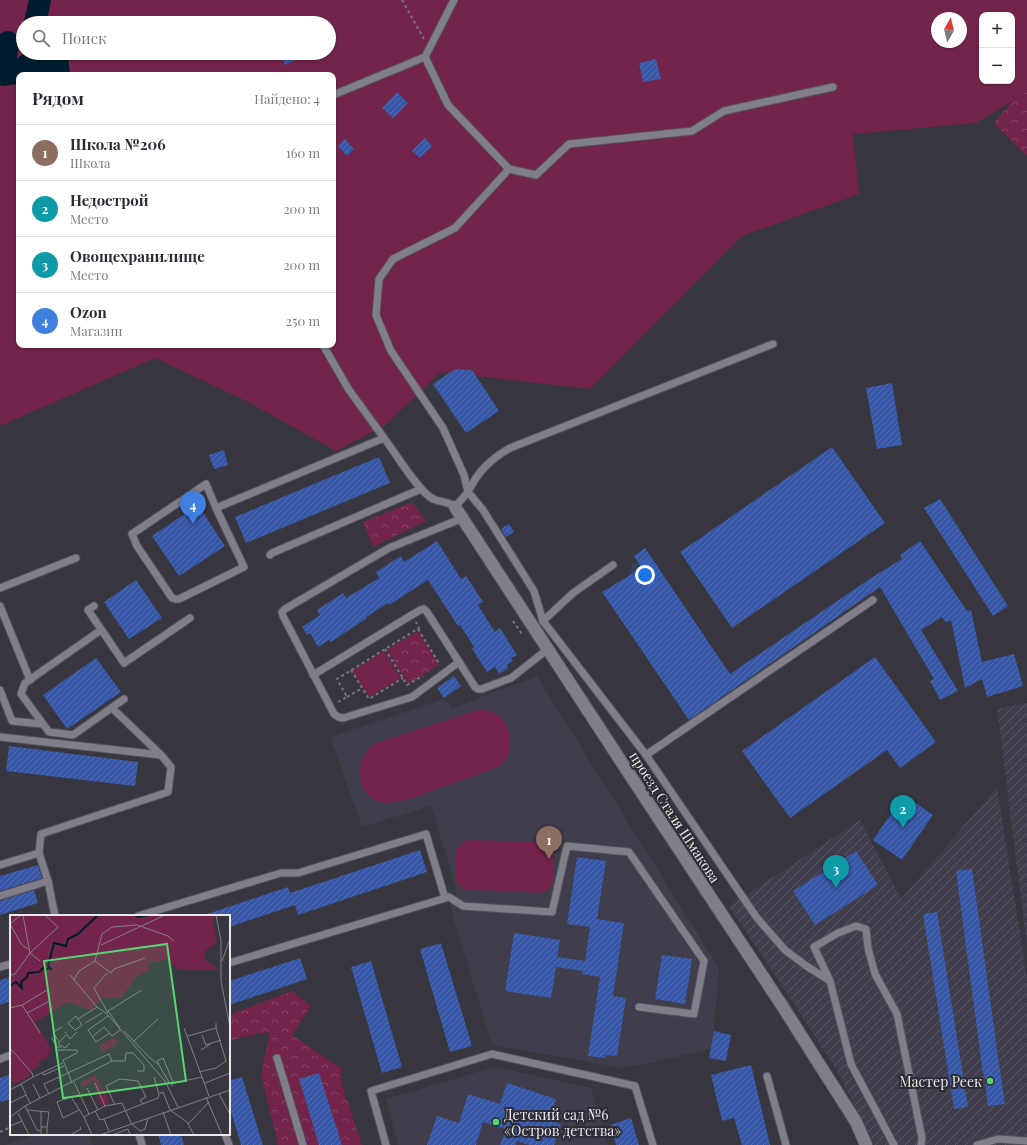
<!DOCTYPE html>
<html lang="ru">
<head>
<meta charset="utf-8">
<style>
  :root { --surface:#fff; --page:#f7f7f7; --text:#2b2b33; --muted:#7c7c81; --line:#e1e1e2; --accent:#2563eb }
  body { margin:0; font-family:"Playfair Display",serif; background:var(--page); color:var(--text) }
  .controls { position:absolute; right:12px; top:12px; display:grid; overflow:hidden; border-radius:8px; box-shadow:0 1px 3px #0004 }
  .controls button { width:36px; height:36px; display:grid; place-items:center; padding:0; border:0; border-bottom:1px solid var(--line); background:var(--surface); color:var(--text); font:20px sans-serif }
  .compass { position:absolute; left:931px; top:12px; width:36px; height:36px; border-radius:50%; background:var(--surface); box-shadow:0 1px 3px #0004; rotate:8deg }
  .you { position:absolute; left:645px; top:575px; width:14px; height:14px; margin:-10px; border:3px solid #fff; border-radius:50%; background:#1a73e8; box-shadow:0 0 0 6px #1a73e833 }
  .badge { display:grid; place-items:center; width:26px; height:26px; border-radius:50%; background:var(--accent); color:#fff; font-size:13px; font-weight:700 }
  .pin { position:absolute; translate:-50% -33px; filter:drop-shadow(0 1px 2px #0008) }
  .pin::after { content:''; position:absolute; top:21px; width:14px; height:12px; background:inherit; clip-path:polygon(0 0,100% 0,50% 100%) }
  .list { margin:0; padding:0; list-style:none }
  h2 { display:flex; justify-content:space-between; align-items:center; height:52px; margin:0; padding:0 16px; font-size:17px }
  h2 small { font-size:13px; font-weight:400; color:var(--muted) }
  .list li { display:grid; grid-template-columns:26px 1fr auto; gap:12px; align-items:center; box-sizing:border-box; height:56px; padding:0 16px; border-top:1px solid var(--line) }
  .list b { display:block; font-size:15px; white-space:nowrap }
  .list p { margin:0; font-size:13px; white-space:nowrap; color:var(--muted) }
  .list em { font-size:13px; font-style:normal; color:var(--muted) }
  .icon { flex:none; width:22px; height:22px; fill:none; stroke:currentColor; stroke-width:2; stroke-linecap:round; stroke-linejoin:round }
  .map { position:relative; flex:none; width:1027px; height:1145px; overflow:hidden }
  .search { position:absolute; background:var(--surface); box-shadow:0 1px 3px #0004; left:16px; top:16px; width:320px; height:44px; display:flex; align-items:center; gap:10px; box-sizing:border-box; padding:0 14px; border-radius:22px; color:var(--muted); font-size:15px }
  .panel { position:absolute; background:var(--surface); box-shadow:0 1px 3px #0004; left:16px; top:72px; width:320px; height:276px; border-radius:8px }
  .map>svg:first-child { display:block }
</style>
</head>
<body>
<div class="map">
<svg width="1027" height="1145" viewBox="0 0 1027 1145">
  <defs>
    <pattern id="industrial-furrows" width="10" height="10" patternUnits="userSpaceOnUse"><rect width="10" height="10" fill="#403d4c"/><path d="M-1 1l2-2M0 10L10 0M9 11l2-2" fill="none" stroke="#5c5966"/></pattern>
    <pattern id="forest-crowns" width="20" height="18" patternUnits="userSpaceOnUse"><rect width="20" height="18" fill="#72244b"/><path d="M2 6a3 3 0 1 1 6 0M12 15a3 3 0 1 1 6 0" fill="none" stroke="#864465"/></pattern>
    <pattern id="building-hatch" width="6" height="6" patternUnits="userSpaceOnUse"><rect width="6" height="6" fill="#3756a3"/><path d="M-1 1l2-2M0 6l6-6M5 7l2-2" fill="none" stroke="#546eb0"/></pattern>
  </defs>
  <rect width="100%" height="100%" fill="#38363f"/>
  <g fill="#403d4c">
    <polygon points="537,676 719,968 714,1031 711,1049 642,1065 622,1068 492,1045 450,907 457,891 431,806 362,827 330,737 444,699 453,708"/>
    <polygon points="495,1067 591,1088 608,1145 398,1145 386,1099"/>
    <polygon points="40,1134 89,1134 93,1145 5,1145"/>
  </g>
  <g fill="url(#industrial-furrows)">
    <polygon points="1027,703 1027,946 997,709"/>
    <polygon points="997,787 1027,978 1027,1145 874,1145 836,1069 780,982 729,906 860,820 901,899"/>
  </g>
  <g fill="url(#forest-crowns)">
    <polygon points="1027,85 1027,156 994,123"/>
    <polygon points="412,502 426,521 373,547 363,522"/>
    <polygon points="418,631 439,665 408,684 387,650"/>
    <polygon points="292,991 311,1006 292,1035 341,1068 342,1085 362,1145 278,1145 261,1074 270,1032 247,1036 229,1041 229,1015"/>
  </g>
  <g fill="#72244b" fill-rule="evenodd">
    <path d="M 0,0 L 1027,0 L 1027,92 L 976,123 L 853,134 L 859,194 L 742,236 L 590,389 L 441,372 L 384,426 L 336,451 L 248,402 L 155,358 L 0,426 ZM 982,15 L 1012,15 L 1012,81 L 982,81 ZM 937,18 L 961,18 L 961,42 L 937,42 ZM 23,23 L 329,23 L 329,53 L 23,53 ZM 19,75 L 333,75 L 333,345 L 19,345 Z"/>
    <polygon points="384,651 401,678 369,697 352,671"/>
    <path d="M 481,709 C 500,711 511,726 510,744 C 510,751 508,758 504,762 C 502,764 498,766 496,768 L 406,800 C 397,802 387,805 378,801 C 353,792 355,756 376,743 Z"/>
    <path d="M 468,840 L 542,842 C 547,845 551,848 553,853 C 555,857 554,862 554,866 C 553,877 555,890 542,893 L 463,889 L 456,881 L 456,850 L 463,842 Z"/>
  </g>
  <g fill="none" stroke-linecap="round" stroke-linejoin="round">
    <g stroke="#001d2f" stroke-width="22">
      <polyline points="35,23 40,0"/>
      <polyline points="0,46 8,42 4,75 17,73 34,59 43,65 46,75"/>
      <polyline points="52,53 57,56 59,75"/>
    </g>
  </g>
  <g fill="url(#building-hatch)">
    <polygon points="288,53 310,53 285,65 281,56"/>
    <polygon points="656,59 661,79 643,82 639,63"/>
    <polygon points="397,92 408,103 393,118 382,108"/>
    <polygon points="425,138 432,146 420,158 412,151"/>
    <polygon points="345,139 354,149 347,156 338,146"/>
    <polygon points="455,369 472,370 499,411 466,433 433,384"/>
    <polygon points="892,383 902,445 877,449 866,388"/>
    <polygon points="832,447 885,523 732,628 680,552"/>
    <polygon points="224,450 228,465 214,469 209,455"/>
    <polygon points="379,457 390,483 246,543 235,517"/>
    <polygon points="940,499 1008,606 993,616 924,508"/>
    <polygon points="198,505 225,546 179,576 152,536"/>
    <polygon points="509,524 514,532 506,537 501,529"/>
    <polygon points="437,541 461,579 466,576 483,602 478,605 495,632 500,628 517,655 511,658 513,661 507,665 508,668 499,674 495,667 487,672 472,649 474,647 460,625 458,626 428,580 389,605 388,603 366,617 367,618 331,642 329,640 318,647 310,633 307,635 302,627 320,615 317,610 343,593 346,598 379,578 376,572 401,556 404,562"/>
    <polygon points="920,541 967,611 971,610 982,662 1014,654 1023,686 987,697 982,679 965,688 951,620 946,623 942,617 921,630 958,691 940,700 930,681 934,679 880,587 689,720 602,592 642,568 634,556 645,548 730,674 874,576 902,559 900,555"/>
    <polygon points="136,580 162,618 129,639 104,602"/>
    <polygon points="875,657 936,742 900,768 887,750 790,818 742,751"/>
    <polygon points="96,658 121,692 67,729 43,695"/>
    <polygon points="454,676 461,686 444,698 437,688"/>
    <polygon points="9,746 138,762 135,786 6,771"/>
    <polygon points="904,795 933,815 902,860 873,840"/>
    <polygon points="420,850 427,872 298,915 295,905 229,927 229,916 207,916 207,914 288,887 290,893"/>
    <polygon points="856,851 878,885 815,925 793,891"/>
    <polygon points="577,857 606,861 597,919 624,923 613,996 626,998 617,1056 605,1055 605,1058 588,1056 600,977 582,974 583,971 556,967 551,998 505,991 514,933 560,940 557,957 585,961 590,927 567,924"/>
    <polygon points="38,865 42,878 0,891 0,876"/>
    <polygon points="972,869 1000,1071 1005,1104 988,1106 984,1074 983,1074 956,871"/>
    <polygon points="34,890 38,903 0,915 0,901"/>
    <polygon points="937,912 968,1107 954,1109 923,914"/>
    <polygon points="441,943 472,1046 450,1052 420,949"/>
    <polygon points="662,955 692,959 685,1004 655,999"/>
    <polygon points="300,958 307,979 229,1005 229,981"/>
    <polygon points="371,961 402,1067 382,1073 351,967"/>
    <polygon points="11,977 11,1001 0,1005 0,980"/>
    <polygon points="714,1031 731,1035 726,1061 709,1058"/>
    <polygon points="751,1065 762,1111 770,1145 742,1145 734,1118 722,1121 711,1075"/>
    <polygon points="319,1073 342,1145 319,1145 299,1079"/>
    <polygon points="11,1074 11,1099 0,1102 0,1078"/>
    <polygon points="242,1077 263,1145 241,1145 229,1105 229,1081"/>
    <polygon points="507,1083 556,1099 549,1120 561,1124 554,1145 530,1145 517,1141 516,1145 500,1145 506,1129 483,1122 476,1145 427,1145 437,1116 459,1123 468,1094 500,1104"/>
    <polygon points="631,1118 639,1145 616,1145 610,1125"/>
    <polygon points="158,1134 181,1134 184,1145 161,1145"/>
  </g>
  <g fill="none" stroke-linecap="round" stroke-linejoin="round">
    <g stroke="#545259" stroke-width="9">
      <g id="lane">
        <polyline points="425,57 448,105 509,169 536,175 569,144 692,131 724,111 833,87"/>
        <polyline points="333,95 425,57 454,0"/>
        <path d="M 773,344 L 510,448 C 491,459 478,471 468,492 L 483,510 L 534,591 L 543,621 L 646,755 L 757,918 L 785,950 L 805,965 L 830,981 L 851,1064 L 894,1145"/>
        <polyline points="323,345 349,390 384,438"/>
        <path d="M 216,508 L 206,484 L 132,534 L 137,546 L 172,598 L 176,599 L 179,599 L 244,567 L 216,508 L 384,438 C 396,454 415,486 430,497 C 437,503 448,500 455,507 L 468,492 L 464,475 L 443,428 L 391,351 L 376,315 L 379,279 L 393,259 L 455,228 L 509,169"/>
        <polyline points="270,555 272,553 421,489"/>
        <polyline points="0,588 76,558"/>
        <polyline points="0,606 30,680"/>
        <polyline points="94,606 88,610 124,663 190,618"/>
        <polyline points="543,621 573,593 613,565"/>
        <polyline points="101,630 25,683 21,694 49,732 73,735 124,699"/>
        <polyline points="459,662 412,697 343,718 338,717 334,714 283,616 282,612 285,609 389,548 463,518"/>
        <polyline points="313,675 420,610 424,609 427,612 475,687 478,689 482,689 511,678 548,649"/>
        <polyline points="0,690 12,721 42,724"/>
        <polyline points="112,708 161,755"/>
        <polyline points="0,737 161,755 171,767 168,792 41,834 39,853 48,881 55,916"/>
        <polyline points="646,755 873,600"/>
        <polyline points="0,865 39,853"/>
        <polyline points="0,896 48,881"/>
        <polyline points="138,916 281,873 298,873 426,834 445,898"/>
        <polyline points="229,963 449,897 463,906 552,912 567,846 629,852 704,961 694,1014 639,1007"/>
        <polyline points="0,967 11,964"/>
        <polyline points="830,981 814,947 838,933 856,926 866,929 868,948 875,974 897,1014 922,1138 921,1145"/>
        <polyline points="277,1058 303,1145"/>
        <polyline points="0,1059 11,1055"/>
        <polyline points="767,1076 786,1145"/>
        <polyline points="139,1134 142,1145"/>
        <polyline points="225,1134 229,1145"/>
        <polyline points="386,1145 371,1091 492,1054 635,1086 653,1145"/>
        <polyline points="977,1145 998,1139 1027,1141"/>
      </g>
    </g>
    <g stroke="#545259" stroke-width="14">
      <polyline id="street" points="455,507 628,772 781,1004 856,1122 866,1145"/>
    </g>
    <g stroke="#75737b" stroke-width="2" stroke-dasharray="3 3" stroke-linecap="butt">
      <polyline points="402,0 424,39"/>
      <polyline points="513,621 522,634"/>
      <polyline points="418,629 440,665"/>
      <polyline points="385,649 407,685 423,676"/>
      <polyline points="351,670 369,699 403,678"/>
      <polyline points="347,697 362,688"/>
      <polyline points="338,702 347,697 337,679 419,628 416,622"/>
      <polyline points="0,1132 11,1127"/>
    </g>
    <use href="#lane" stroke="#807e88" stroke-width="7"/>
    <use href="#street" stroke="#807e88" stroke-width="12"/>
  </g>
  <g fill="#57d570" stroke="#2d2c34" stroke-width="1.5">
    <circle cx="990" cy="1081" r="4"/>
    <circle cx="496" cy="1122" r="4"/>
  </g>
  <g text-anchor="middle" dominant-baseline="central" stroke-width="4" stroke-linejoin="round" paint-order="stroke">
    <g font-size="14" fill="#eae9ee" stroke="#2d2c34">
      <text transform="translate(675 817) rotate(57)">проезд Сталя Шмакова</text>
    </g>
    <g font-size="14" fill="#eae9ee" stroke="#2d2c34" text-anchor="end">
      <text x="982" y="1081">Мастер Реек</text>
      <text x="504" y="1114" text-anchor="start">Детский сад №6<tspan x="504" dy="16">«Остров детства»</tspan></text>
    </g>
  </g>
  <g transform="translate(10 915)">
    <rect width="220" height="220" fill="#38363f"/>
    <path d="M 202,0 L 207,28 L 196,35 L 194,44 L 210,55 L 169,55 L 155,44 L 166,27 ZM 85,160 L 100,186 L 91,192 L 83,165 L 73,172 L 70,168 Z" fill="#72244b"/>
    <path d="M 0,0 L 204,0 L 205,2 L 152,45 L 138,48 L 140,55 L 126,62 L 111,83 L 93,83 L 81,95 L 58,87 L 25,107 L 41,134 L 38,142 L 28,147 L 30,151 L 22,155 L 19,162 L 4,169 L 0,165 L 2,157 L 0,154 ZM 103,123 L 107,125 L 106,130 L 94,136 L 91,135 L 90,130 Z" fill="#72244b"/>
    <path fill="none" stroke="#001d2f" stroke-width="2" d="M 125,0 L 128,2 L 139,0M 0,71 L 6,67 L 12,73 L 11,67 L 17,62 L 18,58 L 29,57 L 35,51 L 35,55 L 39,53 L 42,55 L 38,51 L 44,28 L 56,31 L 58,24 L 68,19 L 88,0"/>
    <path fill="none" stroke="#7f7e85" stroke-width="1" d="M 206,0 L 211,26 L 211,66 L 220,112M 0,9 L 12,30 L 18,34M 0,9 L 11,0M 91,30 L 155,0M 30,46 L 20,38 L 48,12 L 35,0M 85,46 L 101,58 L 104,54 L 135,43M 212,46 L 220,24M 97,58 L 84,73 L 98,98M 0,60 L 5,59 L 20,38 L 13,0M 60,60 L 87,92M 64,65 L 69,56 L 85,46 L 92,19 L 102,12 L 127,10 L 158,21 L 164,26M 12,90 L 37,75M 0,93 L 12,90 L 30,118M 17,98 L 38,87M 98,101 L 78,115 L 86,127 L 100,118M 68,104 L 66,101 L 58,108 L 65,115 L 72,110 L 68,104 L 87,92 L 97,99 L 155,166 L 168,192M 75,108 L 92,98M 110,113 L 98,96 L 132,75M 174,113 L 199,181M 114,116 L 140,143 L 149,150 L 160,169 L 192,162M 55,117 L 60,124 L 67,117M 56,120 L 48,129 L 55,133 L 60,128M 192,120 L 196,130 L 211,125M 178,121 L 206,113 L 206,108M 41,122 L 47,132 L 51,132M 82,122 L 94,112 L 102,121 L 110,115M 124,126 L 148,104M 49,127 L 43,117 L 52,112M 0,133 L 22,158 L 23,162 L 11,169 L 20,188M 46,135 L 67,135 L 67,138 L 53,145 L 62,168M 191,135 L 202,128M 149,149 L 147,146 L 153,143 L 163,167 L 162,171M 189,157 L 206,153 L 216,146 L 206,113M 33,158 L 34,160 L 54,151M 23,162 L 53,148M 144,162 L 149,179M 64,167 L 79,199M 85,168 L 95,191M 195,168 L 220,158M 23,169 L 30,183M 77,173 L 88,195M 0,175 L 11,169M 39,179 L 34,169 L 99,139 L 102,146M 209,179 L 220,199M 196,182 L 212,220M 0,188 L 16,180M 105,190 L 96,171 L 110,164 L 128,166 L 136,182 L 130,185 L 133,189M 17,195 L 27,215 L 31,216M 69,195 L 53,203 L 47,187 L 61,182 L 74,202M 85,196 L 90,205 L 94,204M 153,197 L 161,220M 8,198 L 19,220M 0,202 L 15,191M 178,209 L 198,188M 0,211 L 12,206M 31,212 L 37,212 L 37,220M 37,212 L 39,197 L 17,195 L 15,191 L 102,146 L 115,146 L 116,138 L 123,138 L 134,150 L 134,156 L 127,156M 99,216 L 94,204 L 148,183 L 149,179 L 153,177 L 160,195 L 177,207 L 184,220M 31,220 L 31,197M 60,220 L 71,214 L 70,212M 82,220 L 74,202 L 95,191 L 112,188 L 121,208 L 130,216 L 135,214 L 138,203M 90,220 L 220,175M 102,220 L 118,214 L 120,220"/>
    <path fill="#57d570" fill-opacity="0.15" stroke="#57d570" stroke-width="2" d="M 157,29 L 176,166 L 53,183 L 34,46 Z"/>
    <rect width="220" height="220" fill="none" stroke="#eae9ee" stroke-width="2"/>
  </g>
</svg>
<div class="controls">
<button>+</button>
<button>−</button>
</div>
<svg class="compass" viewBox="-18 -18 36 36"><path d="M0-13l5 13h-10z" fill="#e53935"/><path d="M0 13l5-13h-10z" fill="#7c7c81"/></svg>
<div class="you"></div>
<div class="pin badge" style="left:549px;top:859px;background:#8d6e63">1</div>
<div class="pin badge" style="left:903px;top:828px;background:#0f9aa8">2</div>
<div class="pin badge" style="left:836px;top:888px;background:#0f9aa8">3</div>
<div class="pin badge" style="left:193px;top:524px;background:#3f7fe0">4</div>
<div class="search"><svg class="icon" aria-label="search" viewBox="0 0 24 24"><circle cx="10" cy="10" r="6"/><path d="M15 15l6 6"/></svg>Поиск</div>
<section class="panel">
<h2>Рядом<small>Найдено: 4</small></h2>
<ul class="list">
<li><span class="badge" style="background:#8d6e63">1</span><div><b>Школа №206</b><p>Школа</p></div><em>160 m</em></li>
<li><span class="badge" style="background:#0f9aa8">2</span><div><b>Недострой</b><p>Место</p></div><em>200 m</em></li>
<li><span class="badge" style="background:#0f9aa8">3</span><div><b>Овощехранилище</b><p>Место</p></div><em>200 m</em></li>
<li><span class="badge" style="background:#3f7fe0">4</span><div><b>Ozon</b><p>Магазин</p></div><em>250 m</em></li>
</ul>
</section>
</div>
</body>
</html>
